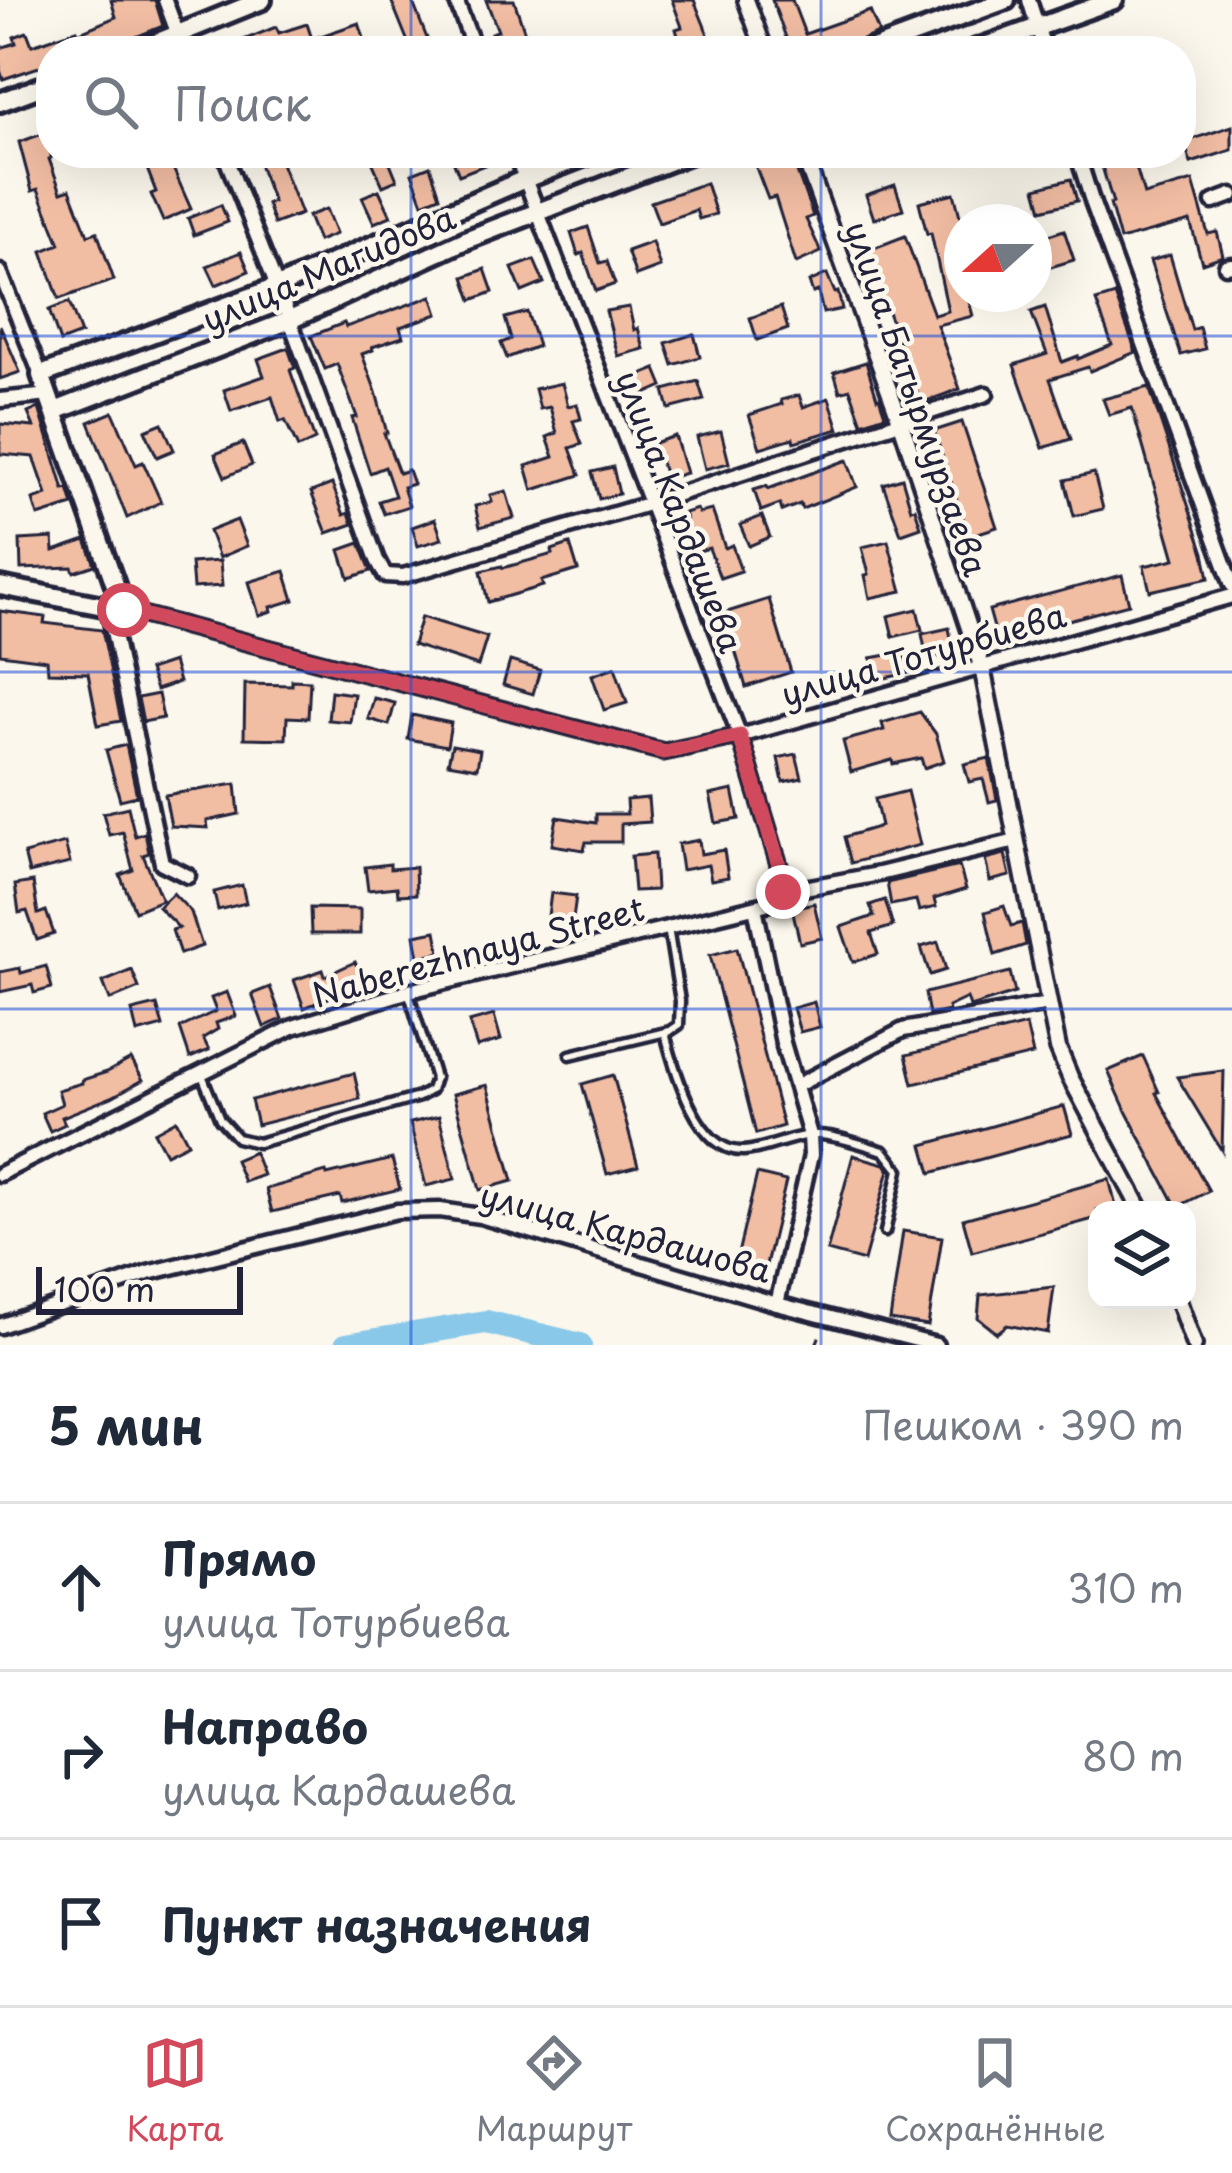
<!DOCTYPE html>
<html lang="ru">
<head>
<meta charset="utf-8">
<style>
  :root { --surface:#fff; --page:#f2f2f3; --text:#1f2937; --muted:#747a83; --line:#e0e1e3; --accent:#d1495b }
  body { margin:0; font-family:"Playpen Sans",sans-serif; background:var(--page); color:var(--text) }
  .controls { position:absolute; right:36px; bottom:36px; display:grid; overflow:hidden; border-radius:24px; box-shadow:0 12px 48px #0002 }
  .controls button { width:108px; height:108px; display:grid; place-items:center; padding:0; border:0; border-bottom:3px solid var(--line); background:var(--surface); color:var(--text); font:60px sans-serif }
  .compass { position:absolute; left:944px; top:204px; width:108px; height:108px; border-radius:50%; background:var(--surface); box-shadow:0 12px 48px #0002; rotate:249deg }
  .scale { position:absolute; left:36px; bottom:30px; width:207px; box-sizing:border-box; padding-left:12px; border:6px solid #22223b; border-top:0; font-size:33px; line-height:42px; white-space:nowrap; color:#22223b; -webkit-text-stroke:9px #fbf7ec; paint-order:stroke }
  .stop { position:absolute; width:36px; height:36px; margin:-27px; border:9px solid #d1495b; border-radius:50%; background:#fff }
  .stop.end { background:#d1495b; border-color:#fff; box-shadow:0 3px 12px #0008 }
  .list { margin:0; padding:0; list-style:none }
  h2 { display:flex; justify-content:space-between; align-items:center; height:156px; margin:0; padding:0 48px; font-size:51px }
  h2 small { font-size:39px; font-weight:400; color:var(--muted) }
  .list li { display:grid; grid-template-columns:78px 1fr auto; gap:36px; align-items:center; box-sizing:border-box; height:168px; padding:0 48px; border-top:3px solid var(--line) }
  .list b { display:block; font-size:45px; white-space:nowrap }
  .list p { margin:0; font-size:39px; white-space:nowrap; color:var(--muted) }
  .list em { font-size:39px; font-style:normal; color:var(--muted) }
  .icon { flex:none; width:66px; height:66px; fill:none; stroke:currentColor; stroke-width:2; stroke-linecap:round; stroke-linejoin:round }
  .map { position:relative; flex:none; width:1232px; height:1345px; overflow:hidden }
  .search { position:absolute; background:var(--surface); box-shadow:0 12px 48px #0002; left:36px; right:36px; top:36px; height:132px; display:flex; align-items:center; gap:30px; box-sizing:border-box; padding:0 42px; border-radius:48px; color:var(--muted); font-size:45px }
  .sheet { height:660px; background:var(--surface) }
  nav { display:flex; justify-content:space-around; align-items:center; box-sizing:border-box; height:168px; border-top:3px solid var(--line); background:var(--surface); font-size:33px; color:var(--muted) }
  nav a { display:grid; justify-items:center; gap:6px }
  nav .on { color:var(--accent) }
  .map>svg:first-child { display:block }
</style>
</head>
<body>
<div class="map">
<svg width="1232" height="1345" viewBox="0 0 1232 1345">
  <rect width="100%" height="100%" fill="#fbf7ec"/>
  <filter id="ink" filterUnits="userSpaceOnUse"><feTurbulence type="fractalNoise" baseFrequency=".00833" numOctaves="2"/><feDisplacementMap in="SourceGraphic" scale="24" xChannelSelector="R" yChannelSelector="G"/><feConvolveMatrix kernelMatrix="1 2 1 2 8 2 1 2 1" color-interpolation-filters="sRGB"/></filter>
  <g filter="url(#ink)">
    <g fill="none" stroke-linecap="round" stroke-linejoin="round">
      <polyline stroke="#89c8e9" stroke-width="24" points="346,1345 486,1322 580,1345"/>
    </g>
    <g fill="#f1bda3" stroke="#22223b" stroke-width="3">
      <polygon points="111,0 155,0 163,26 126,41 124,37 90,51 51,51 51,63 3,79 0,70 0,48 16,43 14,37 27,32 32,45 77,30 78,33 116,17"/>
      <polygon points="391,0 412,0 428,41 410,47"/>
      <polygon points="486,0 514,0 531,51 498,51 491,33 498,31"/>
      <polygon points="672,0 694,0 709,37 681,46 676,29 682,27"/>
      <polygon points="772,0 792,0 805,34 870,11 879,33 835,51 791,51"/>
      <polygon points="359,23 366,44 345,51 333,51 331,45 316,51 216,51 276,27 279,33 307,24 312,39"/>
      <polygon points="1232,126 1232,150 1191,163 1184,142"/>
      <polygon points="51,131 51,158 49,159 61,192 70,189 88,235 97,232 114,280 59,299 42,251 60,244 38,189 32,191 19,142"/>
      <polygon points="255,153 277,153 301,214 274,224 267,204 273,202"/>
      <polygon points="386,153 397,180 383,186 371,159"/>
      <polygon points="450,153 492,153 495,161 459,175"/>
      <polygon points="790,153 813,216 806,219 821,252 796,263 775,197 768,199 755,165"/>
      <polygon points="1098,153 1132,153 1144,195 1193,181 1208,234 1217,232 1223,256 1202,263 1190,221 1120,240 1110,204 1113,203"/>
      <polygon points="168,157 191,209 163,221 151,194 156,192 146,166"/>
      <polygon points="430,166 440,196 423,203 412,173"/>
      <polygon points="1071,179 1077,201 1042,210 1036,188"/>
      <polygon points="706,183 716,214 699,219 696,210 659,223 651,202"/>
      <polygon points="895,185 903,209 874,219 866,195"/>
      <polygon points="379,190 391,216 374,223 362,197"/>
      <polygon points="954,193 962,224 957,226 962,252 962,255 958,256 962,273 962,294 967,294 973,316 937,325 960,389 921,403 866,251 905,236 934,315 948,311 931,233 927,234 919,202"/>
      <polygon points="221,205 228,222 194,235 188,218"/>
      <polygon points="326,209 336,234 318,241 308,216"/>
      <polygon points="588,227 600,263 607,261 615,284 596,291 583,253 578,255 571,233"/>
      <polygon points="1064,230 1074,260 1034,272 1034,240"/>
      <polygon points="652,242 660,267 636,276 627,251"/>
      <polygon points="241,252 249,271 216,285 207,266"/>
      <polygon points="1170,255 1192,330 1199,327 1205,349 1181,355 1150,261"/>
      <polygon points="534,260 544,283 522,292 512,268"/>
      <polygon points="485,269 493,292 472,300 464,277"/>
      <polygon points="827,274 835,293 838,292 842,309 823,313 818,291 813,293 809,282"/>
      <polygon points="1115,295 1136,352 1090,371 1088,367 1050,379 1071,439 1043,448 1014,365 1047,354 1031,312 1045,307 1062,362 1078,356 1078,359 1112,345 1096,301"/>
      <polygon points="432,296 438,314 400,327 403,337 372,347 373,350 362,354 376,392 387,433 384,433 399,473 408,470 413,484 403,487 409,506 384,514 379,501 395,496 385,467 370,473 352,418 357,417 337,364 325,369 311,336 344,323 346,327"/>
      <polygon points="69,302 81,334 60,342 49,310"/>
      <polygon points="629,307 634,330 638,328 644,349 618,356 606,311"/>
      <polygon points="781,307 788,329 757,340 750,318"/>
      <polygon points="527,312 538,346 507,358 501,343 511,339 505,318"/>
      <polygon points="0,325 20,372 0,379"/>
      <polygon points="694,334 700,357 673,365 666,343"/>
      <polygon points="288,348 295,368 290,370 315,440 298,448 285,420 280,422 272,397 231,411 224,390 264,376 258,359"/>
      <polygon points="866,362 877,398 879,397 885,415 862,423 850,389 840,392 834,372"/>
      <polygon points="656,369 663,386 638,397 631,379"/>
      <polygon points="698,381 704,400 669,409 664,390"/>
      <polygon points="562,383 568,406 577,404 581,419 573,421 582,444 570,448 580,475 533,490 526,466 554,457 547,437 557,433 550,407 540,409 535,389"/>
      <polygon points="1149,387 1204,553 1209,578 1150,591 1144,566 1175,559 1132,408 1109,415 1103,399"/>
      <polygon points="799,395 803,407 829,398 839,429 794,442 793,438 760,448 749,415 782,404 781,400"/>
      <polygon points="39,408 64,490 68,489 73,505 38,516 33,500 47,495 34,457 0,454 0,424 34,427 28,413"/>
      <polygon points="113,412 136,465 143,462 161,502 127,518 89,422"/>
      <polygon points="962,422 997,527 969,536 934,431"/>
      <polygon points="162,423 174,450 157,457 145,430"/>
      <polygon points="721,431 729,463 705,469 697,437"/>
      <polygon points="675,436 686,473 666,479 654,443"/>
      <polygon points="243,443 252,465 225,477 215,454"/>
      <polygon points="847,460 857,487 802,509 800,504 782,511 780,504 761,511 754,490 767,486 768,489"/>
      <polygon points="613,467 619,494 599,499 592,472"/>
      <polygon points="1094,473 1103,509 1074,516 1065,480"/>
      <polygon points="902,478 911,509 915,508 921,527 901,534 883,484"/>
      <polygon points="332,484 344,515 349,513 353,524 327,533 311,492"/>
      <polygon points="506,491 514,518 480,527 475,506 492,502 490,495"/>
      <polygon points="697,509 699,513 712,510 725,548 732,545 741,571 720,578 709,548 696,552 684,513"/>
      <polygon points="762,516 770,537 749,546 740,525"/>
      <polygon points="435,519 442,539 418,546 412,527"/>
      <polygon points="237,520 247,546 219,558 209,531"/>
      <polygon points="53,538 54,551 86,540 95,565 74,572 72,567 21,569 20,540"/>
      <polygon points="888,541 902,591 870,598 865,575 869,574 862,547"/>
      <polygon points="360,543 371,571 349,578 340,550"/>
      <polygon points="570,544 578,570 541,581 543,586 488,602 481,571 502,566 503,568 553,554 552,550"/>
      <polygon points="220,561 222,586 193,588 191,563"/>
      <polygon points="285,571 294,600 271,607 272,611 259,615 249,582"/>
      <polygon points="1122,575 1129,604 997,639 989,610"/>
      <polygon points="769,599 791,672 746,687 724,613"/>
      <polygon points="917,609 922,630 893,637 888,616"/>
      <polygon points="0,611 45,617 44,623 102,630 121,721 98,725 88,673 48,672 47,660 0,654"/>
      <polygon points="421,617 487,637 478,666 413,645"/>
      <polygon points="949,628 954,654 927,659 922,634"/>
      <polygon points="904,652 908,673 876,680 871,658"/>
      <polygon points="510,661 540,670 533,694 503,685"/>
      <polygon points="173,662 179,682 156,690 149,670"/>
      <polygon points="615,667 627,703 604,710 592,675"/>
      <polygon points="292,680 310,681 308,718 287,717 286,739 244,738 245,684 292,685"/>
      <polygon points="331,691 354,694 350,722 328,720"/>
      <polygon points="158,694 163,718 143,722 138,698"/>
      <polygon points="374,698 395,703 389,725 368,719"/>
      <polygon points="920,712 936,734 944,761 924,768 921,758 893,764 892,760 851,772 843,741 884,730 882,723"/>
      <polygon points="412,715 451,723 447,746 408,739"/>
      <polygon points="126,745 137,796 120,800 106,750"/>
      <polygon points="452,745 480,750 477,768 448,763"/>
      <polygon points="796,754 802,778 783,782 778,758"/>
      <polygon points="989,758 997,800 989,802 983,779 969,782 964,764"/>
      <polygon points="236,784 239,814 207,821 208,828 171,826 165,795"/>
      <polygon points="733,790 739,819 716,823 710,795"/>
      <polygon points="907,791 920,845 851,863 844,837 881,826 875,799"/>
      <polygon points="648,798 650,822 621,824 621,842 586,842 584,850 552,845 557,817 596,823 596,814 627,814 626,800"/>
      <polygon points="128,807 135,836 145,833 149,853 143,855 162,900 135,911 120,875 133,870 123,832 109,835 103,813"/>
      <polygon points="699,840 701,854 724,850 728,877 711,880 708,865 682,870 678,844"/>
      <polygon points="65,843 70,863 29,873 24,854"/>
      <polygon points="654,854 656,890 634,891 631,856"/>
      <polygon points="1005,854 1010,876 990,881 985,859"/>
      <polygon points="390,864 390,869 415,867 416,894 398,895 397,887 368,890 365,867"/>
      <polygon points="959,866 966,889 934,899 936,907 919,911 916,900 891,905 887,883"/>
      <polygon points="33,882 38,914 46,911 54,934 37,940 27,911 19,913 15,885"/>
      <polygon points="242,885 246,903 218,910 214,892"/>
      <polygon points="173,893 191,912 202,946 180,954 172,930 179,928 158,907"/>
      <polygon points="551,893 576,896 573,919 548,916"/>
      <polygon points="885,900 893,926 871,933 878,954 853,962 841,927 874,916 870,905"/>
      <polygon points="814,903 822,938 800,943 792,908"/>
      <polygon points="1004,906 1011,926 1022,923 1026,945 995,955 985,912"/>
      <polygon points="310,908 360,909 360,934 311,934"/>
      <polygon points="436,931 440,952 419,957 415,935"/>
      <polygon points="938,942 946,970 930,975 921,947"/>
      <polygon points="737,948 783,1126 756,1134 710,955"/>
      <polygon points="355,962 365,983 304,1008 294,980 323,970 325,976"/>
      <polygon points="46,966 52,988 34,993 32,985 0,992 0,972 20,968 21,973"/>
      <polygon points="132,970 139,988 110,1000 103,982"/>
      <polygon points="1010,972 1015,993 970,1007 967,998 948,1007 949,1011 929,1015 925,993"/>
      <polygon points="270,987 282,1019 264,1027 252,994"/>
      <polygon points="227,992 236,1016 216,1023 218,1029 203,1038 209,1050 190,1058 180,1028 216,1011 211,998"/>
      <polygon points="814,1002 820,1027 800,1032 793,1008"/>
      <polygon points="157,1005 163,1026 137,1033 132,1011"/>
      <polygon points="494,1015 501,1040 477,1047 469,1022"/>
      <polygon points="1026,1025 1033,1055 913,1084 906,1055"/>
      <polygon points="1143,1056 1159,1092 1156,1093 1209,1191 1177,1207 1127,1113 1108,1071"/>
      <polygon points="131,1059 143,1080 112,1097 62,1117 65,1124 50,1131 42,1113 62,1104 58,1090 82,1083 82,1080 107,1072"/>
      <polygon points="1224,1071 1222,1151 1177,1077"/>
      <polygon points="354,1073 360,1099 257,1125 251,1100"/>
      <polygon points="613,1075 638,1166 607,1174 582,1084"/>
      <polygon points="487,1085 513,1181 480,1190 453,1094"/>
      <polygon points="1064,1106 1072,1134 931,1173 923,1145"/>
      <polygon points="439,1116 455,1179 426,1186 410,1123"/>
      <polygon points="176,1120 188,1143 166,1154 154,1132"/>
      <polygon points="254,1152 263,1175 244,1182 235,1160"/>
      <polygon points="853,1155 885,1164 889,1170 864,1261 827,1251"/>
      <polygon points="392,1159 400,1189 342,1203 340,1196 272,1212 266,1189 326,1172 327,1175"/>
      <polygon points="757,1174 786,1181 765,1269 736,1262"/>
      <polygon points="1109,1179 1117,1210 1097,1210 1097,1218 972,1252 963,1219"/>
      <polygon points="903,1231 942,1237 928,1326 890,1320"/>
      <polygon points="1054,1287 1048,1333 1007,1325 997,1333 978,1318 980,1295"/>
    </g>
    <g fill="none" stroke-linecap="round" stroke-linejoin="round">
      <g stroke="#22223b" stroke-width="15">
        <g id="service">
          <path d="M 665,1033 C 674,1068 697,1154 744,1151 C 769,1149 794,1134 819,1135 C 840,1136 863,1145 884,1151 L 899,1170 L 885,1232"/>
          <polyline points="570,1055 670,1031 679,1025 680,1001 668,928"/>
          <polyline points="202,1075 220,1119 237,1138 258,1143 419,1097 431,1090 435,1078 409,994"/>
        </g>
      </g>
      <g stroke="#22223b" stroke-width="21">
        <g id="minor">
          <polyline points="165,0 184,51"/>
          <polyline points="456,0 475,51"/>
          <polyline points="1029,0 1045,51"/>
          <polyline points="224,153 290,320 377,560 385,575 403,576 648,504 986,394"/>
          <polyline points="515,153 740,736 782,875 783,892"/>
          <polyline points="1077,153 1093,204 1232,585"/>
          <polyline points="1213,202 1232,195"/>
          <polyline points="1226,266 1232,265"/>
          <polyline points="0,272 41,375"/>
          <polyline points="0,400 49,395"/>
          <polyline points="108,607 162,863 188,876"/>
          <polyline points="124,610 664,752 740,736 1232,596"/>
          <polyline points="796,1086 903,1030 1048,1004"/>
          <polyline points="0,1174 293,1027 409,991 770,903 783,892 879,874 1016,841"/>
          <polyline points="777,1304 936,1345"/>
          <polyline points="0,1326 148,1273 397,1211 440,1210 480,1216 777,1304 811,1155 810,1135 783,1043 755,907"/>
        </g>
      </g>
      <g stroke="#22223b" stroke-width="22">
        <g id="tertiary">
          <polyline points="746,0 765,51"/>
          <polyline points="803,153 901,423 982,667 1058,1048 1070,1077 1141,1210"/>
          <polyline points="1178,1300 1194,1345"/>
        </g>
      </g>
      <g stroke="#22223b" stroke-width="26">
        <g id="secondary">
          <polyline points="136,51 262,0"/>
          <polyline points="868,51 1006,0"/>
          <polyline points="971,51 1114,0"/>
          <polyline points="0,102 51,83"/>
          <polyline points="55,411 290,320 468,239 691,153"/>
          <polyline points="0,586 124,610 41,375 277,287 525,179 593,153"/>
        </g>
      </g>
      <polyline stroke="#22223b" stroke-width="3" stroke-dasharray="9 9" stroke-linecap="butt" points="816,1345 821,1332"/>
      <use href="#service" stroke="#fbf7ec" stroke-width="6"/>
      <use href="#minor" stroke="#fbf7ec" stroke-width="12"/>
      <use href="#tertiary" stroke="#fbf7ec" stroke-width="14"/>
      <use href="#secondary" stroke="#fbf7ec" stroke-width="16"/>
    </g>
  </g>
  <g fill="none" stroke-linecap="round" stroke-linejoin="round" filter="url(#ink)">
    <polyline stroke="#d1495b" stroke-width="15" points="124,610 664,752 740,736 782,875 783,892"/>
  </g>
  <path fill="none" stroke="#1d4ed8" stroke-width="3" stroke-opacity="0.55" d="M 411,0 L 411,51M 821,0 L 821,51M 411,153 L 411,1345M 821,153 L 821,1345M 0,336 L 1232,336M 0,672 L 1232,672M 0,1009 L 1232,1009"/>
  <g text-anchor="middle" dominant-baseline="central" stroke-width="9" stroke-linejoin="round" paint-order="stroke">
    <g font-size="33" fill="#22223b" stroke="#fbf7ec">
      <text transform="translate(328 267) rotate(-23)">улица Магидова</text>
      <text transform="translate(918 398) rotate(71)">улица Батырмурзаева</text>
      <text transform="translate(681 511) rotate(69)">улица Кардашева</text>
      <text transform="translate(923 653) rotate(-16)">улица Тотурбиева</text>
      <text transform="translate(478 950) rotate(-15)">Naberezhnaya Street</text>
      <text transform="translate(626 1231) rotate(15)">улица Кардашова</text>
    </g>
  </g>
</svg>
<div class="controls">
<button><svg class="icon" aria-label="layers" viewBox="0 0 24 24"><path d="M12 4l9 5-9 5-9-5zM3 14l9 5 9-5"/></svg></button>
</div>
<svg class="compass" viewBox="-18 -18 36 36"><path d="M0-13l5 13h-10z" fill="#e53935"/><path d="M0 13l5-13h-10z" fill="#747a83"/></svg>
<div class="scale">100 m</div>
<div class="stop" style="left:124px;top:610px"></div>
<div class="stop end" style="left:783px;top:892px"></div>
<div class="search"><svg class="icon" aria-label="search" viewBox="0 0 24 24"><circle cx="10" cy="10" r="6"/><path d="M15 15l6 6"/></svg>Поиск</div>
</div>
<section class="sheet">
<h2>5 мин<small>Пешком · 390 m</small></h2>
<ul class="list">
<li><svg class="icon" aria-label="ahead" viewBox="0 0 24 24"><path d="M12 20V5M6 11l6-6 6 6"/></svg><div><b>Прямо</b><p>улица Тотурбиева</p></div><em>310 m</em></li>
<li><svg class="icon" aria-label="right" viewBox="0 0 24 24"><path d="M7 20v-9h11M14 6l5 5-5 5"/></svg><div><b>Направо</b><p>улица Кардашева</p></div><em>80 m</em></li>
<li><svg class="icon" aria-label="arrive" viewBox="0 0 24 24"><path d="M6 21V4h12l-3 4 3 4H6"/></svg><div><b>Пункт назначения</b></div></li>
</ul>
</section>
<nav>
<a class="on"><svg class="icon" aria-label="map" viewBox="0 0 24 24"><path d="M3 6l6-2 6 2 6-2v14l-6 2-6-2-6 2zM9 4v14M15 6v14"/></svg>Карта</a>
<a><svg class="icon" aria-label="directions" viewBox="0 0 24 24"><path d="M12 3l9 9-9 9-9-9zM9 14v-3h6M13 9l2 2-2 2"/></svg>Маршрут</a>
<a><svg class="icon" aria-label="saved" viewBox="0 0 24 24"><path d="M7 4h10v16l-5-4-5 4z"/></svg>Сохранённые</a>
</nav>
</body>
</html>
